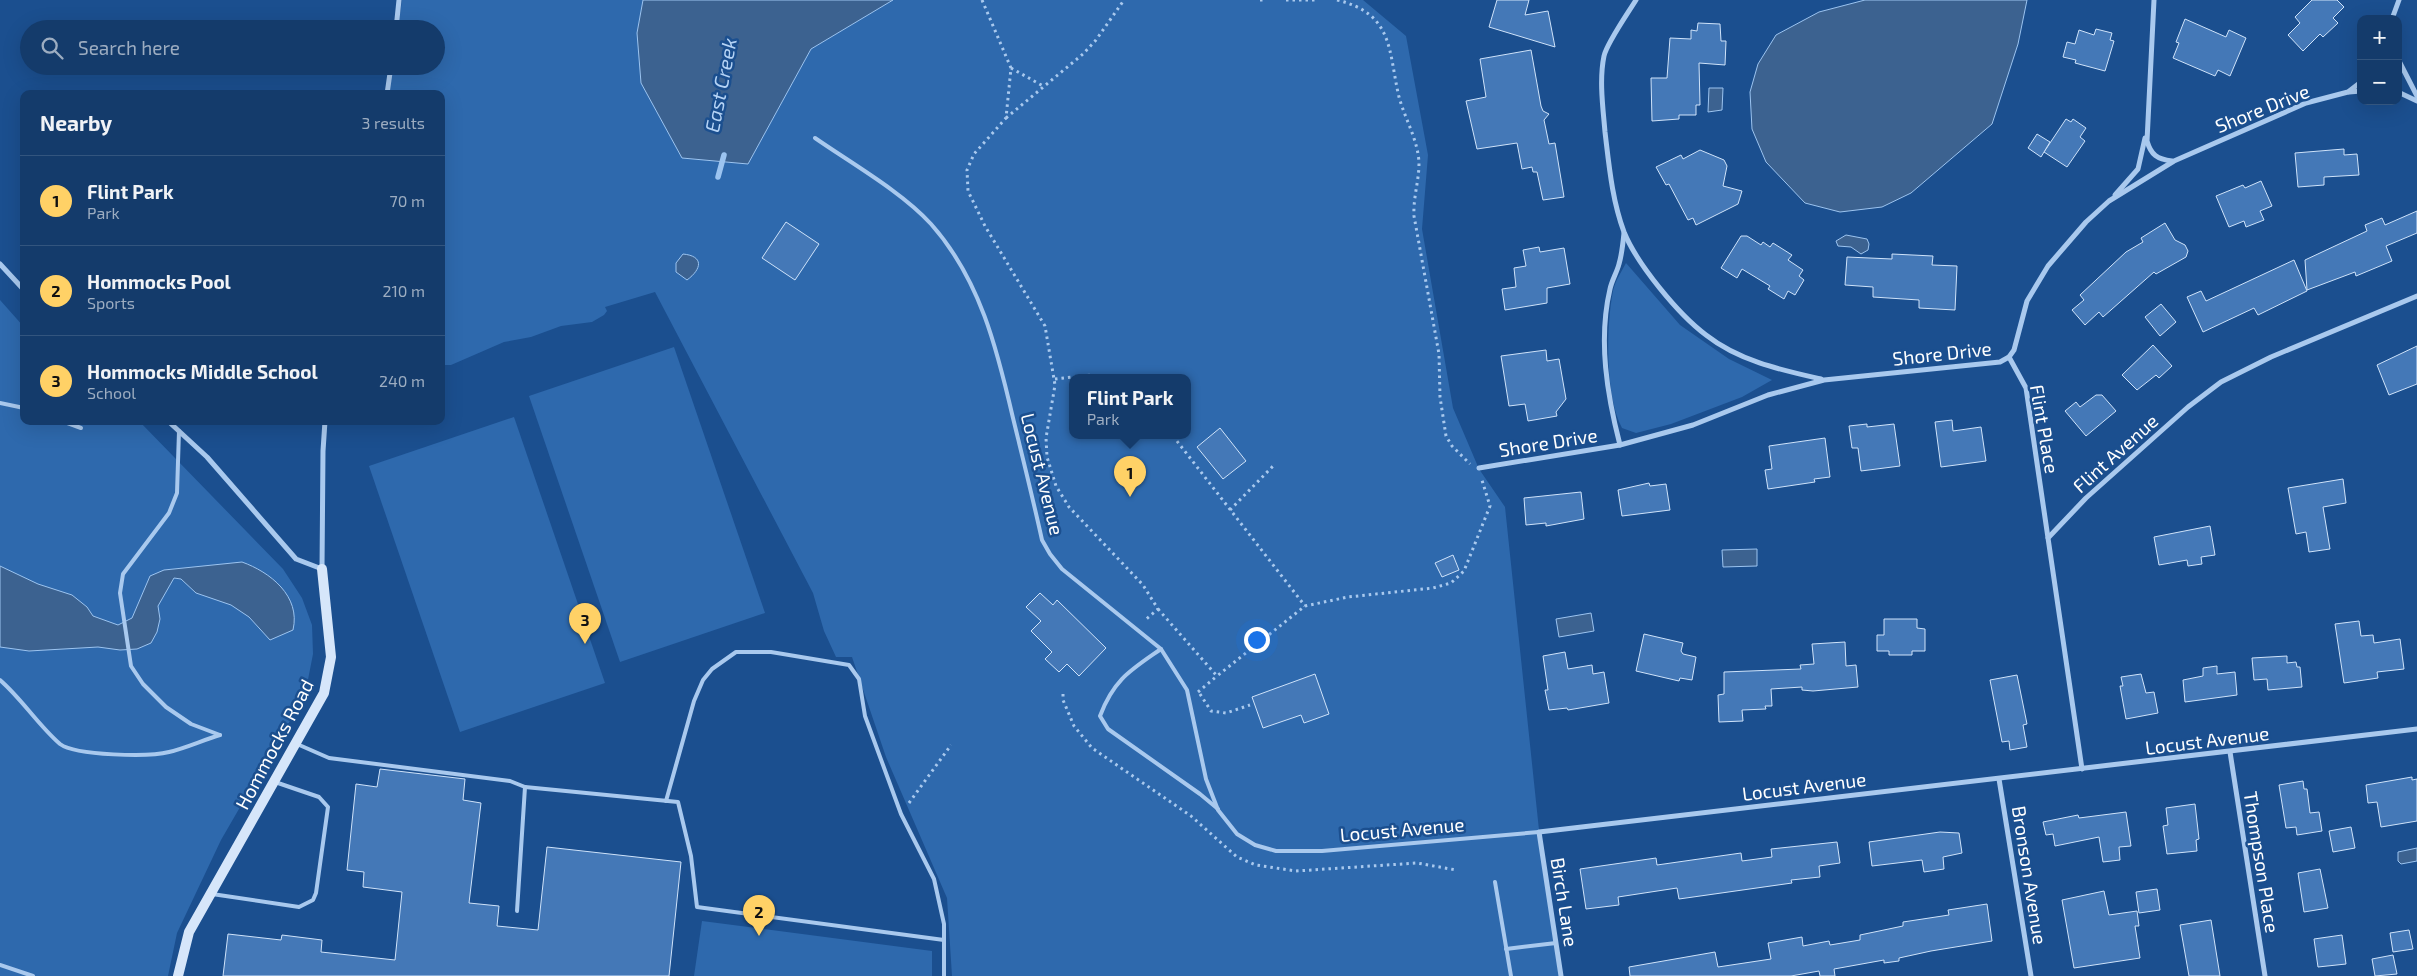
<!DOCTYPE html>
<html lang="en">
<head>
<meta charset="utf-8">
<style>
  :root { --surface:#143b6b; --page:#1d4271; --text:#f1f3f6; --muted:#9dadc1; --line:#33557e; --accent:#ffd166 }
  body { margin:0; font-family:"Exo 2",sans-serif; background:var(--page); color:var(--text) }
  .controls { position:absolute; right:15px; top:15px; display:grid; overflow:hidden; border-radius:10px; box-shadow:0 5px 20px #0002 }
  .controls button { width:45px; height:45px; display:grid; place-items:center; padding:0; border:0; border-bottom:1px solid var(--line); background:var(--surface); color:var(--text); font:25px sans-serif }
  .you { position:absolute; left:1256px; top:639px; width:18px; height:18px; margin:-12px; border:4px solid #fff; border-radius:50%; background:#1a73e8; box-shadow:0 0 0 8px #1a73e833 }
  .badge { display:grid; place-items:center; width:32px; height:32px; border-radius:50%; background:var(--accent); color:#111; font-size:16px; font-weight:700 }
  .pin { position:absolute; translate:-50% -41px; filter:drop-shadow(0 1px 2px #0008) }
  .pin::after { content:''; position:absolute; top:26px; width:18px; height:15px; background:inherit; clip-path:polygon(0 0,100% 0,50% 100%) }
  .popup { position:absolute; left:1069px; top:374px; width:122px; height:65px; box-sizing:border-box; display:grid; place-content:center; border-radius:10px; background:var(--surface); filter:drop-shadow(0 1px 4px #0005); font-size:16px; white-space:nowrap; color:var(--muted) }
  .popup b { font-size:19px; color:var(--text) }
  .popup::after { content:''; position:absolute; left:50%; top:100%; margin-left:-10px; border:10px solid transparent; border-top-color:var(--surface) }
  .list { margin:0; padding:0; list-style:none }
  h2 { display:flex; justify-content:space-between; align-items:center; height:65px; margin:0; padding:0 20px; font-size:21px }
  h2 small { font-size:16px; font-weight:400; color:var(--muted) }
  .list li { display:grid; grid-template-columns:32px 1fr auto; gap:15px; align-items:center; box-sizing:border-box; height:90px; padding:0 20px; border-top:1px solid var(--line) }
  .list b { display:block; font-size:19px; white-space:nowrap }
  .list p { margin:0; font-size:16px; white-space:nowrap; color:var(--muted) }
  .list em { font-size:16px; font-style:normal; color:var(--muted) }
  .icon { flex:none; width:28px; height:28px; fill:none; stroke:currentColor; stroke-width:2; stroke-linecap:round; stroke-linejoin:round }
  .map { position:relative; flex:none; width:2417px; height:976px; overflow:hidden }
  .search { position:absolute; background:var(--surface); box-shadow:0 5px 20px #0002; left:20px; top:20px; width:425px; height:55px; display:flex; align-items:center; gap:12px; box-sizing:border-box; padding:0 18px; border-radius:28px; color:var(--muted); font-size:19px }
  .panel { position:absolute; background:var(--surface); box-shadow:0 5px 20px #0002; left:20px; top:90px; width:425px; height:335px; border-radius:10px }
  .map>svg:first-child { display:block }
</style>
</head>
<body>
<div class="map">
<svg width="2417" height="976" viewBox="0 0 2417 976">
  <rect width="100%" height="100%" fill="#1b4f8f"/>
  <g fill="#2e69ad" fill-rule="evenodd">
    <path d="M 402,0 L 643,0 L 637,33 L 748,164 L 811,49 L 893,0 L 1363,0 L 1406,36 L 1428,155 L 1422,229 L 1453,408 L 1479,469 L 1505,507 L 1539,830 L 1559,976 L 952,976 L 947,898 L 886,757 L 852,657 L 836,657 L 824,631 L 813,593 L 655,292 L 605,307 L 607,311 L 604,315 L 592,322 L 561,326 L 531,337 L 504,342 L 451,365 L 441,365 L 441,94 L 387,94 L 392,66 L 436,66 L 436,29 L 398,29 ZM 1072,378 L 1188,378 L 1188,436 L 1072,436 Z"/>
    <path d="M 1626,263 L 1680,325 L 1729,359 L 1772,380 L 1742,397 L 1671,424 L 1636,433 L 1622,428 C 1605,396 1606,326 1613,291 C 1615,281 1622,271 1626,263 Z"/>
    <polygon points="0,300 24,327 24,421 139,421 283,569 302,598 312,625 313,654 305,695 221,840 177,933 168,976 0,976"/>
    <polygon points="674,347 765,613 620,662 529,396"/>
    <polygon points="514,417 605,683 460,732 369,466"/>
    <polygon points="702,921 932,951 932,976 694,976"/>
  </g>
  <g fill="#3c6290" stroke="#9cc4f0">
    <polygon points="643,0 893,0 811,49 748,164 682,158 641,83 637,33"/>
    <polygon points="1865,0 2027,0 2018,44 1992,124 1911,193 1882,207 1840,212 1805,203 1766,162 1752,129 1750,92 1758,64 1776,35 1819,12"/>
    <polygon points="1709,88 1723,88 1722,110 1708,112"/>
    <polygon points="1846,235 1867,239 1869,244 1868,250 1861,254 1851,247 1838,246 1836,241"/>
    <path d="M 683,254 C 704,256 702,269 687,280 L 676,272 L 676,263 Z"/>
    <polygon points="1757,549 1757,566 1723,567 1722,550"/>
    <path d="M 242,562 C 270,572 301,596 293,630 L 270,640 L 249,617 L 231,605 L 196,593 L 181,579 L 174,578 L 158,606 L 160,619 L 157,632 L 151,643 L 137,649 L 120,650 L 98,647 L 29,651 L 0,647 L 0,566 L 38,584 L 72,595 L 87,607 L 93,616 L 118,625 L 132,618 L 150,576 L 164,570 Z"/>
    <polygon points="1591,613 1594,631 1559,637 1556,619"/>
    <polygon points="2417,848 2417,861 2401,864 2398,861 2398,852"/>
  </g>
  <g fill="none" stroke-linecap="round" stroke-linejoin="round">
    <polyline stroke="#9cc4f0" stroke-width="5.5" points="718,177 724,155"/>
  </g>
  <g fill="#4478b7" stroke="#cfe3fa">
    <polygon points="1497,0 1529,0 1525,15 1548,11 1555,47 1489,27"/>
    <polygon points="2312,0 2337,0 2344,7 2333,18 2338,23 2323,37 2320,34 2303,51 2288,35 2300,23 2295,17"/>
    <polygon points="2185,19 2226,37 2229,30 2246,38 2230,76 2218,70 2215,76 2173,58 2179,43 2176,42"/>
    <polygon points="1698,23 1720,24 1721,41 1726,41 1725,65 1699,63 1700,105 1696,105 1696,115 1679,115 1679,119 1652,121 1651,78 1667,78 1670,38 1691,39 1691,30 1697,31"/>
    <polygon points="2096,29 2112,33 2110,40 2114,41 2105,71 2075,63 2076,60 2063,57 2067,42 2075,44 2079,30 2094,35"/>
    <polygon points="1531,50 1541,106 1543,111 1549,114 1544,120 1549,144 1555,143 1564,197 1543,200 1537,172 1533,172 1532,167 1522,169 1517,143 1477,149 1466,101 1486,97 1480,59"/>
    <polygon points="2066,119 2071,122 2073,119 2086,128 2080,137 2085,141 2067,167 2044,152"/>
    <polygon points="2037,134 2050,142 2041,157 2028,148"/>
    <polygon points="2344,149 2344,155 2357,154 2359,175 2324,177 2324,185 2298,187 2295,153"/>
    <polygon points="1700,150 1724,160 1727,166 1723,186 1742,191 1738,204 1696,225 1693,218 1688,220 1669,184 1666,185 1656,167 1681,155 1683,159"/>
    <polygon points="2261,181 2272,206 2260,211 2264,220 2246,227 2244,221 2229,227 2216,196 2243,185 2245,188"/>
    <polygon points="2417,211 2417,233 2386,246 2392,261 2356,276 2355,272 2307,290 2305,260 2367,231 2365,225 2382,218 2385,225"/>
    <polygon points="786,222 819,244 795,280 762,258"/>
    <polygon points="2165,223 2175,240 2185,245 2188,251 2186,257 2156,274 2154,272 2103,317 2099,312 2085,325 2072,310 2084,300 2080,295 2126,252 2143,242 2141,238"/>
    <polygon points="1741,236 1747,236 1761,245 1763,242 1770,247 1773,243 1792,255 1788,260 1803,270 1799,276 1804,280 1795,295 1788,291 1784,299 1768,289 1770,286 1742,269 1737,278 1721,268"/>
    <polygon points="1539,247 1540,252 1564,248 1570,284 1547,288 1547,303 1505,310 1502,289 1516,287 1514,268 1526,266 1523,250"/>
    <polygon points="1892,254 1933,256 1932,265 1957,266 1955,310 1919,308 1919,300 1873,297 1873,287 1845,285 1847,257 1892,259"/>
    <polygon points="2294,260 2307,291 2258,315 2254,308 2203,332 2187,297 2201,291 2206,301"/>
    <polygon points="2161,304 2176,322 2160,336 2145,317"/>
    <polygon points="2153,345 2172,366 2159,378 2156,375 2137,390 2122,375"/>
    <polygon points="2417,346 2417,384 2389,395 2377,365"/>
    <polygon points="1546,350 1547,361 1559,359 1566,399 1556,412 1557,416 1528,421 1525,404 1509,406 1501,356"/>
    <polygon points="2096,395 2102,395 2116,411 2086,436 2065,411 2076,402 2080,407"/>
    <polygon points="1952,420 1953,431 1981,427 1986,461 1941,467 1935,422"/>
    <polygon points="1867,424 1867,427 1894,424 1900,466 1861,471 1858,448 1852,448 1849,426"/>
    <polygon points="1220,428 1246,461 1223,479 1197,447"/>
    <polygon points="1825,438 1830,477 1814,479 1815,482 1768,489 1765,470 1772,469 1769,446"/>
    <polygon points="2343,479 2346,503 2323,507 2330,549 2309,552 2306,532 2296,534 2288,488"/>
    <polygon points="1649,483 1650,486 1666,484 1670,510 1622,516 1618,490"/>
    <polygon points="1581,492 1584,519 1546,526 1546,523 1526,525 1524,498"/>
    <polygon points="2210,526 2215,555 2201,557 2202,564 2188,566 2187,560 2159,565 2154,537"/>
    <polygon points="1453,555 1459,570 1442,577 1435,563"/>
    <polygon points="1040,593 1053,605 1057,600 1106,648 1079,676 1067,664 1059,672 1045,659 1052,652 1031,631 1041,621 1026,607"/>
    <polygon points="1884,619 1917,619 1917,628 1925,629 1925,651 1912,651 1912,655 1889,655 1889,651 1877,651 1877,635 1884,635"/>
    <polygon points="2359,621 2361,636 2373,635 2374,643 2400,639 2404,669 2377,672 2378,678 2344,683 2335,624"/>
    <polygon points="1644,634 1683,643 1681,651 1683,654 1696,657 1692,680 1680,678 1679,681 1636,671"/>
    <polygon points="1845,642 1846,666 1856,665 1858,687 1813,691 1802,690 1802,687 1771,689 1772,706 1765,706 1766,709 1742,710 1743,721 1719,722 1718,695 1724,694 1724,672 1801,669 1800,665 1814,664 1812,644"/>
    <polygon points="1565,652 1568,669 1592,665 1593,674 1604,672 1609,703 1568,710 1567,708 1549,710 1545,690 1548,690 1543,656"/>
    <polygon points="2287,656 2287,663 2296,662 2297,667 2300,667 2302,687 2268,690 2267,679 2254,680 2252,658"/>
    <polygon points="2217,666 2217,674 2235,672 2237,695 2185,702 2183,680 2203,676 2203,668"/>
    <polygon points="1315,674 1329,714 1304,723 1301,715 1263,728 1252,697"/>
    <polygon points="2141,674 2146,693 2154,692 2158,713 2126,719 2120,686 2123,686 2121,677"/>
    <polygon points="2017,675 2027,724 2023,725 2027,747 2010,750 2009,741 2002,742 1990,680"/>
    <polygon points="380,769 465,779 463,800 481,803 469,903 499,906 497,926 538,930 547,847 681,862 669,976 223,976 228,934 281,940 282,935 322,940 321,952 395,960 402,892 363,887 364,872 347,870 356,784 377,787"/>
    <polygon points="2412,777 2412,780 2417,779 2417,821 2381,827 2377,802 2368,803 2366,785"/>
    <polygon points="2303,781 2304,789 2307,789 2310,813 2319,812 2322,831 2297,835 2296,827 2286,828 2279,785"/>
    <polygon points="2195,804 2199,839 2196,840 2197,851 2167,854 2163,826 2168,825 2166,808"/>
    <polygon points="2126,812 2131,846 2119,847 2120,860 2103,862 2099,837 2055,846 2053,834 2046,835 2043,822 2078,815 2079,818"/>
    <polygon points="2351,827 2355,848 2333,852 2329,831"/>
    <polygon points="1940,832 1959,833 1962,853 1943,857 1944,869 1924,872 1922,860 1872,866 1869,842"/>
    <polygon points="1837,842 1840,863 1819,866 1820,877 1791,880 1792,883 1679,899 1677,888 1618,897 1619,905 1586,909 1580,869 1656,858 1657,865 1741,853 1742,861 1772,857 1771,849"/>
    <polygon points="2320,869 2328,908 2304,912 2298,873"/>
    <polygon points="2157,889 2160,910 2139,913 2136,892"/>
    <polygon points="2104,891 2109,915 2137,911 2139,926 2135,926 2140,958 2074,968 2062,900"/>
    <polygon points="1987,904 1992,941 1931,951 1899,958 1899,961 1884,963 1884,960 1834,969 1835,976 1820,976 1819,971 1791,976 1630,976 1629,967 1715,952 1718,967 1771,959 1768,943 1802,937 1803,946 1829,941 1830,945 1860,940 1860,935 1903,926 1903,922 1949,915 1948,910"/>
    <polygon points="2211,920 2220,976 2189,976 2180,925"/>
    <polygon points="2409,930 2413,949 2393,952 2390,933"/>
    <polygon points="2342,935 2346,964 2318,967 2314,939"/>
    <polygon points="2393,955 2397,974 2375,976 2372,959"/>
  </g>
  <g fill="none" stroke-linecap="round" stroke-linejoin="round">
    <g stroke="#a9c9ee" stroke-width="3" stroke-dasharray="2.5 4" stroke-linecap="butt">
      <polyline points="982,0 1011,68 1006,118 974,154 967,170 968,191 985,226 1045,326 1055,385 1046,438 1047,457 1056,486 1069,507 1143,585 1158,609 1144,621"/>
      <polyline points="1260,0 1266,0"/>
      <polyline points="1286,0 1316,0"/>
      <path d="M 1337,0 C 1394,14 1388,50 1399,97 C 1405,119 1418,140 1419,163 C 1419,181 1413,198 1414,216 L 1439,354 L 1440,397 L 1446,436 L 1452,446 L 1470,464"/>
      <polyline points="1011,68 1043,86"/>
      <polyline points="1006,118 1083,54 1096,40 1124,0"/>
      <polyline points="1055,379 1092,375 1102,378"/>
      <polyline points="1173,436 1305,606"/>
      <polyline points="1230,510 1275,464"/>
      <polyline points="1158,609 1217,676 1305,606 1348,597 1433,588 1451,583 1464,571 1490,506 1481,477"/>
      <polyline points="1198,692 1217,676"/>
      <polyline points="1063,694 1063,700 1074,726 1092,748 1191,816 1237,857 1256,865 1296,871 1417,863 1456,870"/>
      <polyline points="1200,694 1211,711 1226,713 1250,705"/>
      <polyline points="909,803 951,745"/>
    </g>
    <g stroke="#a9c9ee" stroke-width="4">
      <path d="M 815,138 C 851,163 902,192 931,224 C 980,279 997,349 1013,418 C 1023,459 1033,499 1042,540 L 1050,554 L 1062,569 L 1161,649 L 1187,690 L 1206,779 L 1218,810 L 1237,834 L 1255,845 L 1276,851 L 1322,851 L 1539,832"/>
      <polyline points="0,403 24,408"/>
      <polyline points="62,421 81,428"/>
      <polyline points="179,431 177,493 169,513 123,574 120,593 131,666 143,684 166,707 191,724 220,735"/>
      <path d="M 1161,649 C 1131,670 1114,679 1100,716 L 1108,729 L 1200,794 L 1218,809"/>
      <path d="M 0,680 C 22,699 38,725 60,744 C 76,756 150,757 169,752 C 186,748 203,740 220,735"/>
      <polyline points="297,744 329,758 510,781 525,787 678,802 691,856 697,907 944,940"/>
      <polyline points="666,801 694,701 703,680 712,669 736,652 771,652 849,665 859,679 865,716 901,814 934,879 944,924 944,976"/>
      <polyline points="1495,882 1511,976"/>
      <polyline points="212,894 299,907 313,900 316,893 328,807 319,797 275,782"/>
      <polyline points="517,911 525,787"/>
      <polyline points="1506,949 1556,943"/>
      <polyline points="0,965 33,976"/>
    </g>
    <g stroke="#a9c9ee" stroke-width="5">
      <path d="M 1636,0 C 1628,13 1607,43 1604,56 C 1599,80 1603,108 1605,132 C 1609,165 1612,200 1624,232 C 1637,264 1678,314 1706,335 C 1739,361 1781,370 1821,379"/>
      <path d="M 2154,0 L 2147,141 C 2151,155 2157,159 2172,161"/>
      <polyline points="2392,19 2399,0"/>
      <polyline points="396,29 399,0"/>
      <polyline points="2398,59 2417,96"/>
      <polyline points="2349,92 2361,91"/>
      <polyline points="2398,92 2417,101"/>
      <polyline points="387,94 391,66"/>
      <polyline points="2115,195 2138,169 2145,138"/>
      <polyline points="0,264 24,290"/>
      <polyline points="2009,357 2026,388 2048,538"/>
      <polyline points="168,421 207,457 296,559 322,569 323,451 325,421"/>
      <path d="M 1620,445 C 1607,395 1598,340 1610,289 C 1612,280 1617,272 1619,264 C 1622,254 1623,243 1624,233"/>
      <polyline points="1479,468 1620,445 1693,425 1768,395 1824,380 2000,362 2009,357 2014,350 2027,301 2048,266 2086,222 2109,201 2174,161 2306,103 2348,92 2361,82"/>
      <polyline points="2230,752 2265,976"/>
      <polyline points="2082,769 2048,538 2086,498 2188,407 2221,382 2271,357 2417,296"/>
      <polyline points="1999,779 2031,976"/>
      <polyline points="1561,976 1539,832 2417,729"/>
    </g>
    <polyline stroke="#d6e6fa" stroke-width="10" points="178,976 189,932 324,693 331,657 322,569"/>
  </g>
  <g text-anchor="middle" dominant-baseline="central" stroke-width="5" stroke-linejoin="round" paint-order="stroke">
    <g font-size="19" fill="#fff" stroke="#1b4f8f">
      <text transform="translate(2262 108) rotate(-22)">Shore Drive</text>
      <text transform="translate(1942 353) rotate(-6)">Shore Drive</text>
      <text transform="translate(2045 429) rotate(80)">Flint Place</text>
      <text transform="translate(1548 442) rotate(-9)">Shore Drive</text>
      <text transform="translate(2115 453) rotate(-42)">Flint Avenue</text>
      <text transform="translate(1043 474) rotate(76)">Locust Avenue</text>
      <text transform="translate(2207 740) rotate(-7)">Locust Avenue</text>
      <text transform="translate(274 744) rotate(-62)">Hommocks Road</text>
      <text transform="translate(1804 786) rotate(-7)">Locust Avenue</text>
      <text transform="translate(1402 829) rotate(-5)">Locust Avenue</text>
      <text transform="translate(2262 862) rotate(81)">Thompson Place</text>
      <text transform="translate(2030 875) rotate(81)">Bronson Avenue</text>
      <text transform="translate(1565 902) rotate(81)">Birch Lane</text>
    </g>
    <g font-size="20" font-style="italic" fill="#b5d3f5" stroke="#1b4f8f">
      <text transform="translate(720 85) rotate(-79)">East Creek</text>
    </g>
  </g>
</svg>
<div class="controls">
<button>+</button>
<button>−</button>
</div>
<div class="you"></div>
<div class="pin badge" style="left:1130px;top:497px">1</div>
<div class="popup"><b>Flint Park</b>Park</div>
<div class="pin badge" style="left:759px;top:936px">2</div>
<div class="pin badge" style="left:585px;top:644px">3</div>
<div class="search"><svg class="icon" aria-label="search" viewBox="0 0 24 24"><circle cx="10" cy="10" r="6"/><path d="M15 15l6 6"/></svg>Search here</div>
<section class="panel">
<h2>Nearby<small>3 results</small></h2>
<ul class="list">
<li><span class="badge">1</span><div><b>Flint Park</b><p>Park</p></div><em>70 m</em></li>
<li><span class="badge">2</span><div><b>Hommocks Pool</b><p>Sports</p></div><em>210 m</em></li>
<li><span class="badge">3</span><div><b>Hommocks Middle School</b><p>School</p></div><em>240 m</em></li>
</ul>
</section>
</div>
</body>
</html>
